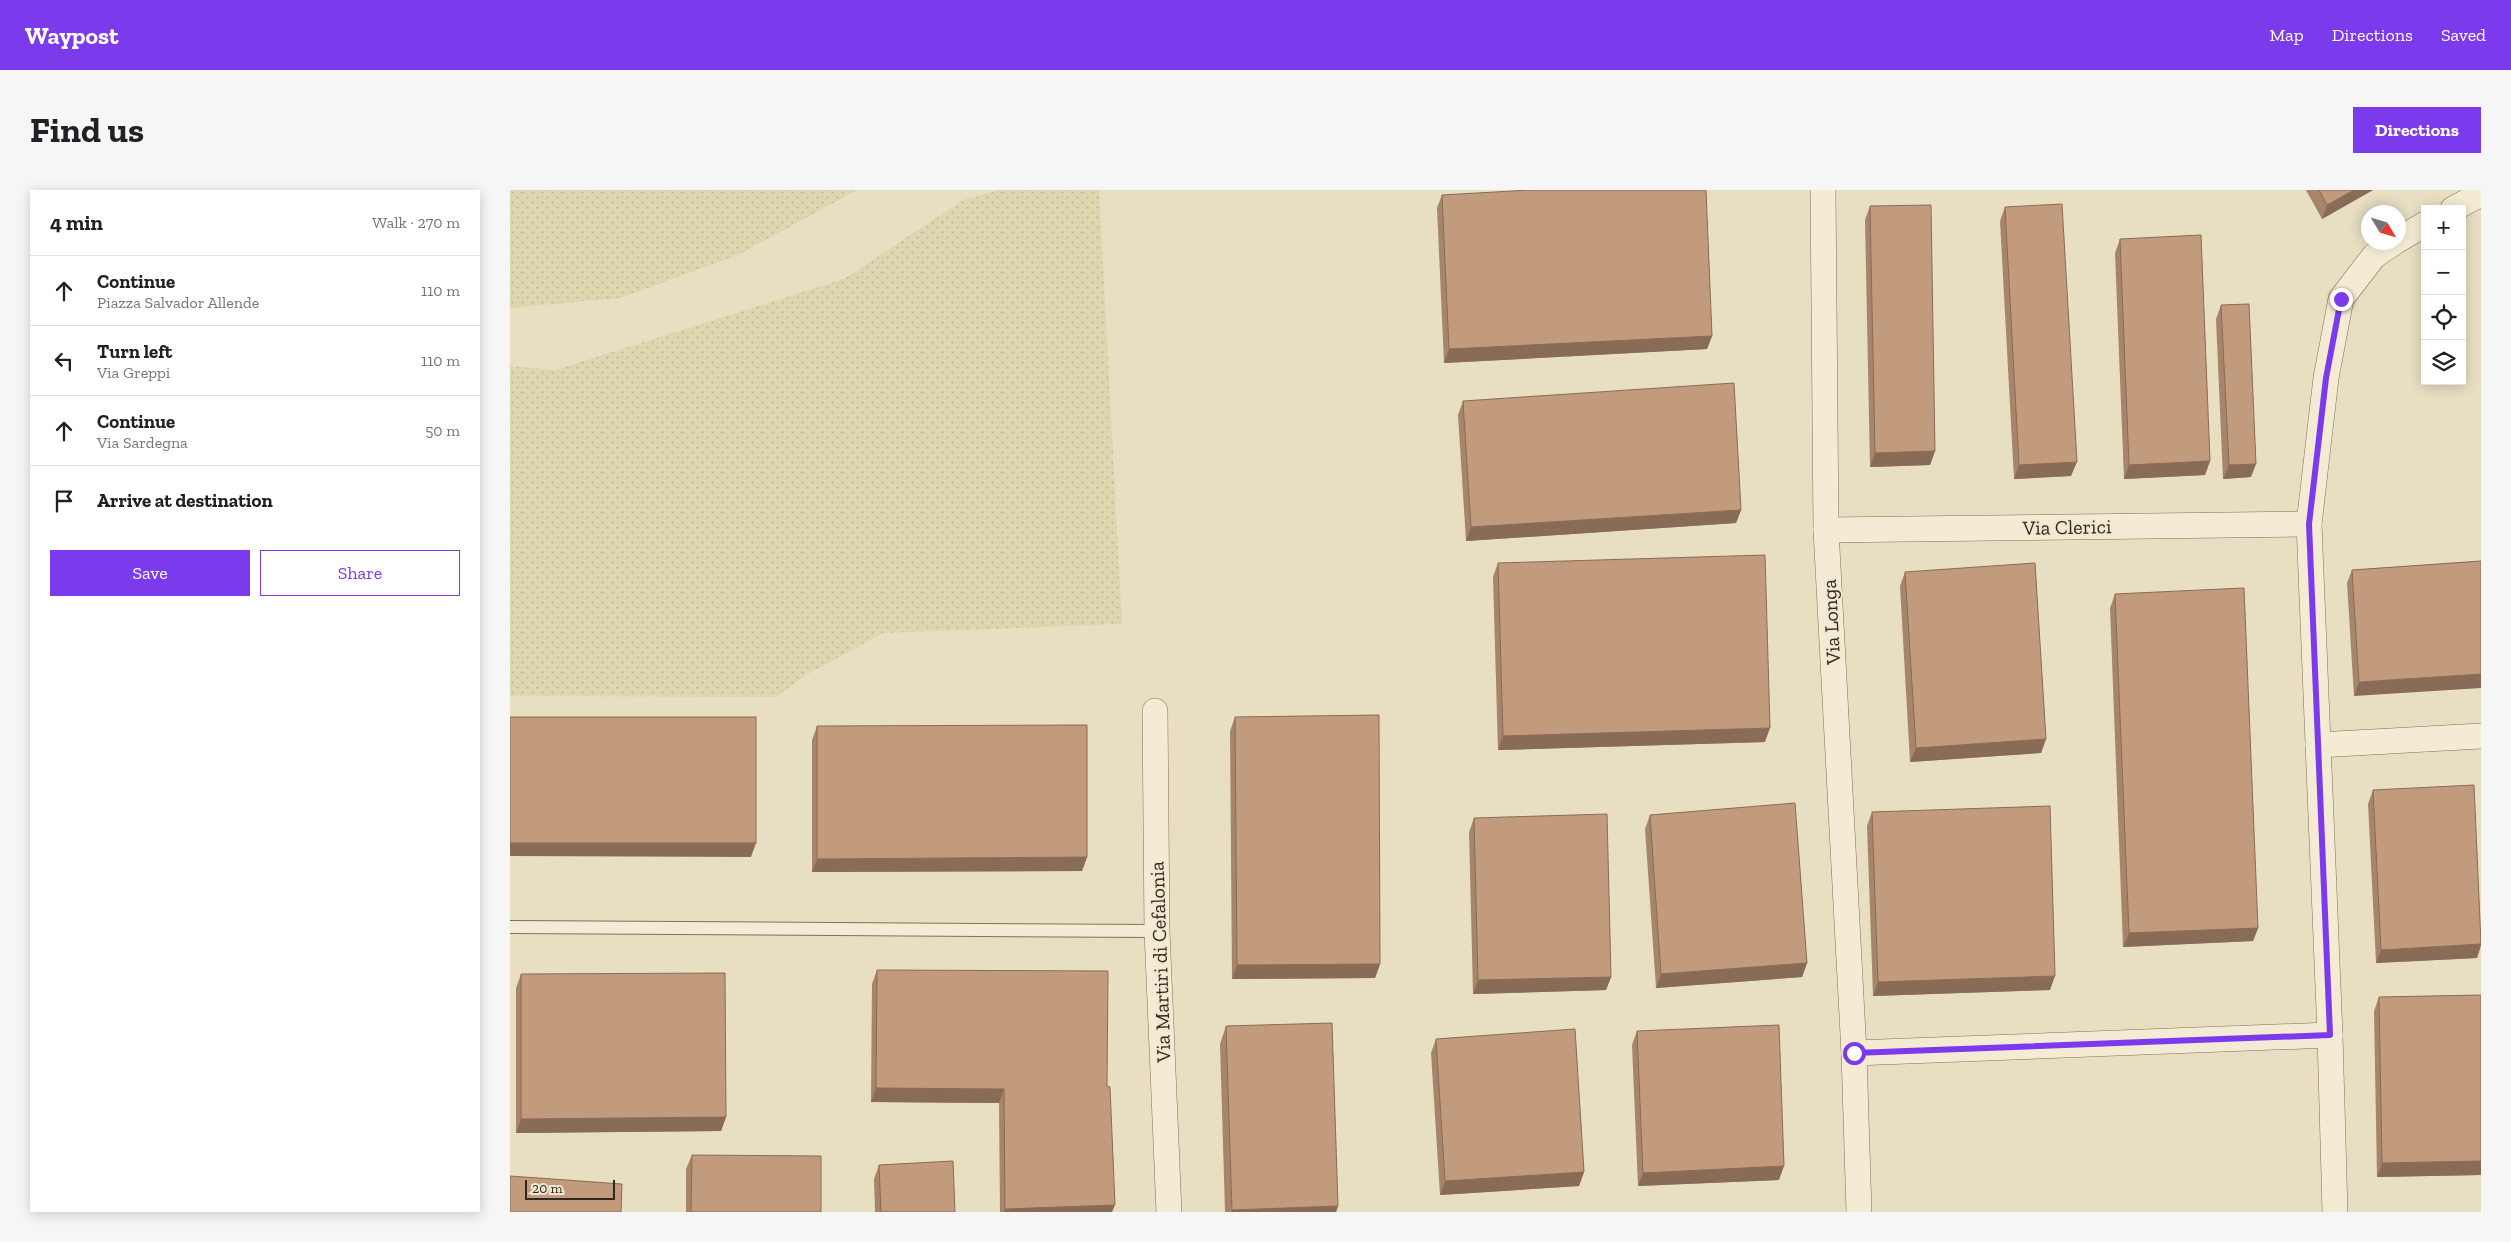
<!DOCTYPE html>
<html lang="en">
<head>
<meta charset="utf-8">
<style>
  :root { --surface:#fff; --page:#f6f6f6; --text:#202124; --muted:#757577; --line:#e0e0e0; --accent:#7c3aed }
  body { margin:0; font-family:"Zilla Slab",serif; background:var(--page); color:var(--text) }
  .controls { position:absolute; right:15px; top:15px; display:grid; overflow:hidden; border-radius:0px; box-shadow:0 2px 12px #0003 }
  .controls button { width:45px; height:45px; display:grid; place-items:center; padding:0; border:0; border-bottom:1px solid var(--line); background:var(--surface); color:var(--text); font:25px sans-serif }
  .compass { position:absolute; left:1851px; top:15px; width:45px; height:45px; border-radius:50%; background:var(--surface); box-shadow:0 2px 12px #0003; rotate:128deg }
  .scale { position:absolute; left:15px; bottom:12px; width:90px; box-sizing:border-box; padding-left:5px; border:2px solid #31281e; border-top:0; font-size:14px; line-height:18px; white-space:nowrap; color:#31281e; -webkit-text-stroke:4px #f1e8d0; paint-order:stroke }
  .stop { position:absolute; width:15px; height:15px; margin:-11px; border:4px solid #7c3aed; border-radius:50%; background:#fff }
  .stop.end { background:#7c3aed; border-color:#fff; box-shadow:0 1px 5px #0008 }
  .list { margin:0; padding:0; list-style:none }
  h2 { display:flex; justify-content:space-between; align-items:center; height:65px; margin:0; padding:0 20px; font-size:21px }
  h2 small { font-size:16px; font-weight:400; color:var(--muted) }
  .list li { display:grid; grid-template-columns:32px 1fr auto; gap:15px; align-items:center; box-sizing:border-box; height:70px; padding:0 20px; border-top:1px solid var(--line) }
  .list b { display:block; font-size:19px; white-space:nowrap }
  .list p { margin:0; font-size:16px; white-space:nowrap; color:var(--muted) }
  .list em { font-size:16px; font-style:normal; color:var(--muted) }
  .actions { display:flex; gap:10px; padding:15px 20px }
  .actions a { flex:1; padding:11px 0; border:1px solid var(--accent); border-radius:0px; text-align:center; font-size:18px; color:var(--accent) }
  .actions .main { background:var(--accent); color:#fff }
  .icon { flex:none; width:28px; height:28px; fill:none; stroke:currentColor; stroke-width:2; stroke-linecap:round; stroke-linejoin:round }
  .map { position:relative; flex:none; width:1971px; height:1022px; overflow:hidden; border-radius:0px }
  header { display:flex; align-items:center; gap:30px; box-sizing:border-box; height:70px; padding:0 25px; background:var(--accent); color:#fff }
  header strong { font-size:24px }
  nav { display:flex; gap:28px; margin-inline-start:auto; font-size:18px }
  .intro { display:flex; align-items:center; justify-content:space-between; box-sizing:border-box; height:120px; padding:0 30px }
  h1 { margin:0; font-size:35px }
  .button { padding:12px 22px; border-radius:0px; background:var(--accent); color:#fff; font-size:18px; font-weight:700 }
  main { display:flex; gap:30px; padding:0 30px }
  aside { flex:1; background:var(--surface); border-radius:0px; box-shadow:0 2px 12px #0003 }
  .map>svg:first-child { display:block }
</style>
</head>
<body>
<header>
<strong>Waypost</strong>
<nav><a>Map</a><a>Directions</a><a>Saved</a></nav>
</header>
<div class="intro"><h1>Find us</h1><a class="button">Directions</a></div>
<main>
<aside>
<h2>4 min<small>Walk · 270 m</small></h2>
<ul class="list">
<li><svg class="icon" aria-label="ahead" viewBox="0 0 24 24"><path d="M12 20V5M6 11l6-6 6 6"/></svg><div><b>Continue</b><p>Piazza Salvador Allende</p></div><em>110 m</em></li>
<li><svg class="icon" aria-label="left" viewBox="0 0 24 24"><path d="M17 20v-9H6M10 6l-5 5 5 5"/></svg><div><b>Turn left</b><p>Via Greppi</p></div><em>110 m</em></li>
<li><svg class="icon" aria-label="ahead" viewBox="0 0 24 24"><path d="M12 20V5M6 11l6-6 6 6"/></svg><div><b>Continue</b><p>Via Sardegna</p></div><em>50 m</em></li>
<li><svg class="icon" aria-label="arrive" viewBox="0 0 24 24"><path d="M6 21V4h12l-3 4 3 4H6"/></svg><div><b>Arrive at destination</b></div></li>
</ul>
<div class="actions"><a class="main">Save</a><a>Share</a></div>
</aside>
<div class="map">
<svg width="1971" height="1022" viewBox="0 0 1971 1022">
  <defs>
    <pattern id="farmland-dots" width="8" height="8" patternUnits="userSpaceOnUse" patternTransform="scale(1.25)"><rect width="8" height="8" fill="#ddd7b0"/><path d="M2 2h.1M6 6h.1" fill="none" stroke="#beb997" stroke-width="1.8" stroke-linecap="round"/></pattern>
  </defs>
  <rect width="100%" height="100%" fill="#e8dec2"/>
  <g fill="url(#farmland-dots)">
    <polygon points="0,0 347,0 228,65 110,108 0,118"/>
    <polygon points="490,0 589,0 612,434 373,443 296,485 266,507 0,506 0,176 45,180 334,89 453,10"/>
  </g>
  <g fill="none" stroke-linecap="round" stroke-linejoin="round">
    <g stroke="#80705b" stroke-width="14">
      <polyline id="lane" points="0,737 647,741"/>
    </g>
    <g stroke="#80705b" stroke-width="26">
      <g id="street">
        <polyline points="1313,0 1316,340 1344,863 1349,1022"/>
        <polyline points="1943,19 1971,4"/>
        <polyline points="1888,50 1915,34"/>
        <polyline points="1316,340 1799,334"/>
        <polyline points="645,521 647,741 659,1022"/>
        <polyline points="1808,555 1971,546"/>
        <polyline points="1344,863 1820,845"/>
        <polyline points="1825,1022 1820,845 1799,334 1816,188 1831,109 1864,66 1885,52"/>
      </g>
    </g>
    <use href="#lane" stroke="#f4ebd4" stroke-width="12"/>
    <use href="#street" stroke="#f4ebd4" stroke-width="25"/>
  </g>
  <g fill="#a7856b">
    <polygon points="1796,0 1863,0 1812,29"/>
    <polygon points="932,5 1202,146 1197,159 934,173 927,18"/>
    <polygon points="1360,16 1425,261 1420,275 1360,277 1355,30"/>
    <polygon points="1495,17 1561,286 1504,289 1490,31"/>
    <polygon points="1610,49 1700,271 1695,285 1614,289 1605,63"/>
    <polygon points="1711,115 1741,287 1713,289 1706,129"/>
    <polygon points="953,211 1231,320 1226,333 956,351 948,225"/>
    <polygon points="1971,371 1844,506 1837,393 1842,380"/>
    <polygon points="988,373 1255,552 988,560 983,387"/>
    <polygon points="1395,382 1536,549 1531,563 1400,572 1390,396"/>
    <polygon points="1605,404 1748,738 1743,751 1613,757 1600,418"/>
    <polygon points="725,527 870,774 865,788 722,789 720,541"/>
    <polygon points="307,536 577,667 572,681 302,682 302,550"/>
    <polygon points="1863,600 1971,741 1971,756 1967,768 1866,773 1858,614"/>
    <polygon points="1362,622 1540,800 1363,806 1357,636"/>
    <polygon points="1140,625 1297,773 1292,787 1146,798 1135,639"/>
    <polygon points="964,628 1101,787 1096,800 963,804 959,642"/>
    <polygon points="367,780 597,896 602,1022 490,1022 489,913 361,912 362,794"/>
    <polygon points="11,784 216,927 211,941 6,943 6,798"/>
    <polygon points="1971,805 1971,985 1867,987 1864,821 1869,807"/>
    <polygon points="716,836 828,1016 826,1022 715,1022 710,854"/>
    <polygon points="1127,841 1269,990 1128,996 1122,855"/>
    <polygon points="926,849 1074,982 1069,996 930,1005 921,863"/>
    <polygon points="182,965 311,1022 176,1022 176,979"/>
    <polygon points="369,975 445,1022 365,1022 364,989"/>
  </g>
  <g fill="#886c57">
    <polygon points="1844,0 1863,0 1812,29 1817,15"/>
    <polygon points="1202,146 1197,159 934,173 939,159"/>
    <polygon points="1425,261 1420,275 1360,277 1365,263"/>
    <polygon points="1700,271 1695,285 1614,289 1619,275"/>
    <polygon points="1567,272 1561,286 1504,289 1509,275"/>
    <polygon points="1746,274 1741,287 1713,289 1719,275"/>
    <polygon points="1231,320 1226,333 956,351 961,337"/>
    <polygon points="1971,484 1971,498 1844,506 1849,492"/>
    <polygon points="1260,538 1255,552 988,560 993,546"/>
    <polygon points="1536,549 1531,563 1400,572 1406,558"/>
    <polygon points="0,653 246,653 241,667 0,666"/>
    <polygon points="577,667 572,681 302,682 307,669"/>
    <polygon points="1748,738 1743,751 1613,757 1619,743"/>
    <polygon points="1971,754 1967,768 1866,773 1871,760"/>
    <polygon points="1297,773 1292,787 1146,798 1151,784"/>
    <polygon points="870,774 865,788 722,789 727,775"/>
    <polygon points="1545,786 1540,800 1363,806 1368,792"/>
    <polygon points="1101,787 1096,800 963,804 968,790"/>
    <polygon points="366,898 494,899 489,913 361,912"/>
    <polygon points="216,927 211,941 6,943 11,929"/>
    <polygon points="1971,971 1971,985 1867,987 1872,973"/>
    <polygon points="1274,976 1269,990 1128,996 1133,983"/>
    <polygon points="1074,982 1069,996 930,1005 935,991"/>
    <polygon points="605,1015 602,1022 494,1022 495,1019"/>
    <polygon points="828,1016 826,1022 721,1022 722,1020"/>
  </g>
  <g fill="#c29b7c" stroke="#886c57">
    <polygon points="1020,0 1196,0 1202,146 939,159 932,5"/>
    <polygon points="1809,0 1844,0 1817,15"/>
    <polygon points="1552,14 1567,272 1509,275 1495,17"/>
    <polygon points="1421,15 1425,261 1365,263 1360,16"/>
    <polygon points="1691,45 1700,271 1619,275 1610,49"/>
    <polygon points="1739,114 1746,274 1719,275 1711,115"/>
    <polygon points="1224,193 1231,320 961,337 953,211"/>
    <polygon points="1255,365 1260,538 993,546 988,373"/>
    <polygon points="1971,371 1971,484 1849,492 1842,380"/>
    <polygon points="1525,373 1536,549 1406,558 1395,382"/>
    <polygon points="1734,398 1748,738 1619,743 1605,404"/>
    <polygon points="869,525 870,774 727,775 725,527"/>
    <rect x="0" y="527" width="246" height="126"/>
    <polygon points="577,535 577,667 307,669 307,536"/>
    <polygon points="1964,595 1971,754 1871,760 1863,600"/>
    <polygon points="1285,613 1297,773 1151,784 1140,625"/>
    <polygon points="1540,616 1545,786 1368,792 1362,622"/>
    <polygon points="1097,624 1101,787 968,790 964,628"/>
    <polygon points="367,780 598,781 597,896 600,897 605,1015 495,1019 494,899 366,898"/>
    <polygon points="215,783 216,927 11,929 11,784"/>
    <polygon points="1971,805 1971,971 1872,973 1869,807"/>
    <polygon points="822,833 828,1016 722,1020 716,836"/>
    <polygon points="1269,835 1274,976 1133,983 1127,841"/>
    <polygon points="1065,839 1074,982 935,991 926,849"/>
    <polygon points="182,965 311,966 311,1022 181,1022"/>
    <polygon points="443,971 445,1022 371,1022 369,975"/>
    <polygon points="0,986 112,994 111,1022 0,1022"/>
  </g>
  <g fill="none" stroke-linecap="round" stroke-linejoin="round">
    <polyline stroke="#7c3aed" stroke-width="6" points="1344,863 1820,845 1799,334 1816,188 1831,109"/>
  </g>
  <g text-anchor="middle" dominant-baseline="central" stroke-width="4" stroke-linejoin="round" paint-order="stroke">
    <g font-size="20" fill="#31281e" stroke="#f1e8d0">
      <text transform="translate(1557 337) rotate(-1)">Via Clerici</text>
      <text transform="translate(1321 432) rotate(-93)">Via Longa</text>
      <text transform="translate(650 772) rotate(-92)">Via Martiri di Cefalonia</text>
    </g>
  </g>
</svg>
<div class="controls">
<button>+</button>
<button>−</button>
<button><svg class="icon" aria-label="locate" viewBox="0 0 24 24"><circle cx="12" cy="12" r="6"/><path d="M12 2v4M12 18v4M2 12h4M18 12h4"/></svg></button>
<button><svg class="icon" aria-label="layers" viewBox="0 0 24 24"><path d="M12 4l9 5-9 5-9-5zM3 14l9 5 9-5"/></svg></button>
</div>
<svg class="compass" viewBox="-18 -18 36 36"><path d="M0-13l5 13h-10z" fill="#e53935"/><path d="M0 13l5-13h-10z" fill="#757577"/></svg>
<div class="scale">20 m</div>
<div class="stop" style="left:1344px;top:863px"></div>
<div class="stop end" style="left:1831px;top:109px"></div>
</div>
</main>
</body>
</html>
